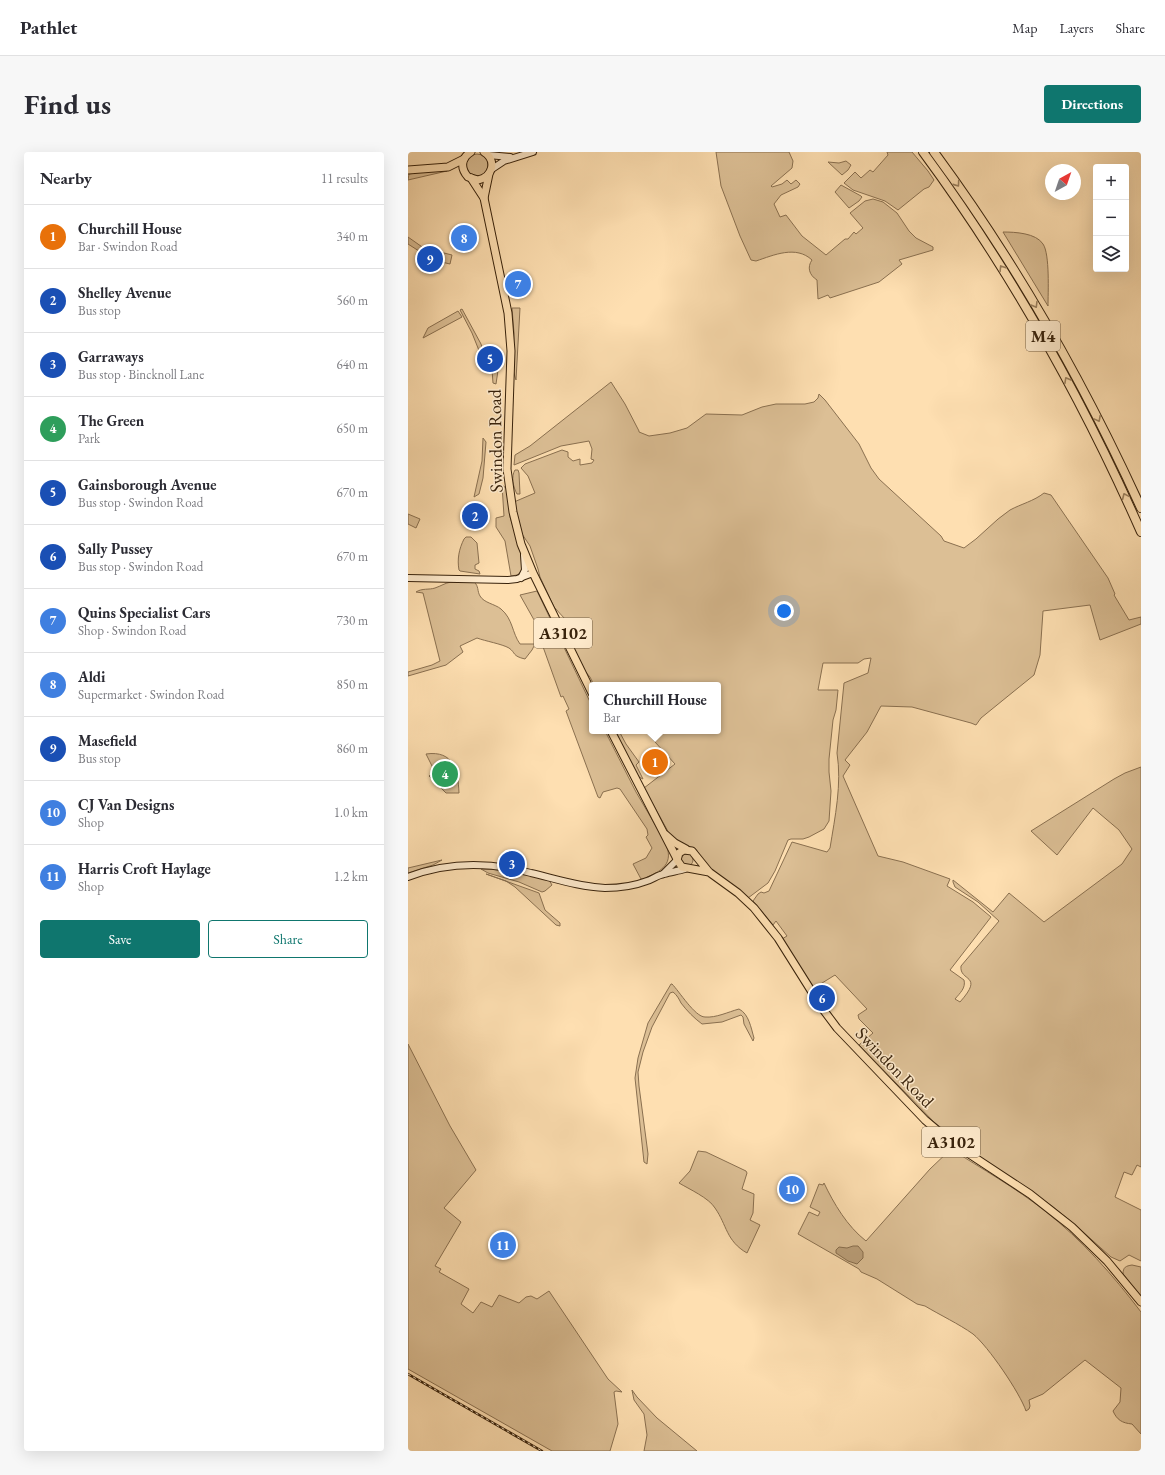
<!DOCTYPE html>
<html lang="en">
<head>
<meta charset="utf-8">
<style>
  :root { --surface:#fff; --page:#f7f7f7; --text:#2b2b33; --muted:#7c7c81; --line:#e1e1e2; --accent:#0f766e }
  body { margin:0; font-family:"EB Garamond",serif; background:var(--page); color:var(--text) }
  .controls { position:absolute; right:12px; top:12px; display:grid; overflow:hidden; border-radius:4px; box-shadow:0 4px 16px #0002 }
  .controls button { width:36px; height:36px; display:grid; place-items:center; padding:0; border:0; border-bottom:1px solid var(--line); background:var(--surface); color:var(--text); font:20px sans-serif }
  .compass { position:absolute; left:637px; top:12px; width:36px; height:36px; border-radius:50%; background:var(--surface); box-shadow:0 4px 16px #0002; rotate:40deg }
  .you { position:absolute; left:376px; top:459px; width:14px; height:14px; margin:-10px; border:3px solid #fff; border-radius:50%; background:#1a73e8; box-shadow:0 0 0 6px #1a73e833 }
  .badge { display:grid; place-items:center; width:26px; height:26px; border-radius:50%; background:var(--accent); color:#fff; font-size:13px; font-weight:700 }
  .pin { position:absolute; translate:-50% -50%; border:2px solid #fff; box-shadow:0 1px 4px #0006 }
  .popup { position:absolute; left:181px; top:530px; width:132px; height:52px; box-sizing:border-box; display:grid; place-content:center; border-radius:4px; background:var(--surface); filter:drop-shadow(0 1px 3px #0005); font-size:13px; white-space:nowrap; color:var(--muted) }
  .popup b { font-size:15px; color:var(--text) }
  .popup::after { content:''; position:absolute; left:50%; top:100%; margin-left:-8px; border:8px solid transparent; border-top-color:var(--surface) }
  .list { margin:0; padding:0; list-style:none }
  h2 { display:flex; justify-content:space-between; align-items:center; height:52px; margin:0; padding:0 16px; font-size:17px }
  h2 small { font-size:13px; font-weight:400; color:var(--muted) }
  .list li { display:grid; grid-template-columns:26px 1fr auto; gap:12px; align-items:center; box-sizing:border-box; height:64px; padding:0 16px; border-top:1px solid var(--line) }
  .list b { display:block; font-size:15px; white-space:nowrap }
  .list p { margin:0; font-size:13px; white-space:nowrap; color:var(--muted) }
  .list em { font-size:13px; font-style:normal; color:var(--muted) }
  .actions { display:flex; gap:8px; padding:12px 16px }
  .actions a { flex:1; padding:9px 0; border:1px solid var(--accent); border-radius:4px; text-align:center; font-size:14px; color:var(--accent) }
  .actions .main { background:var(--accent); color:#fff }
  .icon { flex:none; width:22px; height:22px; fill:none; stroke:currentColor; stroke-width:2; stroke-linecap:round; stroke-linejoin:round }
  .map { position:relative; flex:none; width:733px; height:1299px; overflow:hidden; border-radius:4px }
  header { display:flex; align-items:center; gap:24px; box-sizing:border-box; height:56px; padding:0 20px; background:var(--surface); border-bottom:1px solid var(--line) }
  header strong { font-size:19px }
  nav { display:flex; gap:22px; margin-inline-start:auto; font-size:14px }
  .intro { display:flex; align-items:center; justify-content:space-between; box-sizing:border-box; height:96px; padding:0 24px }
  h1 { margin:0; font-size:28px }
  .button { padding:10px 18px; border-radius:4px; background:var(--accent); color:#fff; font-size:14px; font-weight:700 }
  main { display:flex; gap:24px; padding:0 24px }
  aside { flex:1; background:var(--surface); border-radius:4px; box-shadow:0 4px 16px #0002 }
  .map>svg:first-child { display:block }
</style>
</head>
<body>
<header>
<strong>Pathlet</strong>
<nav><a>Map</a><a>Layers</a><a>Share</a></nav>
</header>
<div class="intro"><h1>Find us</h1><a class="button">Directions</a></div>
<main>
<aside>
<h2>Nearby<small>11 results</small></h2>
<ul class="list">
<li><span class="badge" style="background:#e8710a">1</span><div><b>Churchill House</b><p>Bar · Swindon Road</p></div><em>340 m</em></li>
<li><span class="badge" style="background:#1a4fb4">2</span><div><b>Shelley Avenue</b><p>Bus stop</p></div><em>560 m</em></li>
<li><span class="badge" style="background:#1a4fb4">3</span><div><b>Garraways</b><p>Bus stop · Bincknoll Lane</p></div><em>640 m</em></li>
<li><span class="badge" style="background:#2e9e5b">4</span><div><b>The Green</b><p>Park</p></div><em>650 m</em></li>
<li><span class="badge" style="background:#1a4fb4">5</span><div><b>Gainsborough Avenue</b><p>Bus stop · Swindon Road</p></div><em>670 m</em></li>
<li><span class="badge" style="background:#1a4fb4">6</span><div><b>Sally Pussey</b><p>Bus stop · Swindon Road</p></div><em>670 m</em></li>
<li><span class="badge" style="background:#3f7fe0">7</span><div><b>Quins Specialist Cars</b><p>Shop · Swindon Road</p></div><em>730 m</em></li>
<li><span class="badge" style="background:#3f7fe0">8</span><div><b>Aldi</b><p>Supermarket · Swindon Road</p></div><em>850 m</em></li>
<li><span class="badge" style="background:#1a4fb4">9</span><div><b>Masefield</b><p>Bus stop</p></div><em>860 m</em></li>
<li><span class="badge" style="background:#3f7fe0">10</span><div><b>CJ Van Designs</b><p>Shop</p></div><em>1.0 km</em></li>
<li><span class="badge" style="background:#3f7fe0">11</span><div><b>Harris Croft Haylage</b><p>Shop</p></div><em>1.2 km</em></li>
</ul>
<div class="actions"><a class="main">Save</a><a>Share</a></div>
</aside>
<div class="map">
<svg width="733" height="1299" viewBox="0 0 733 1299">
  <rect width="100%" height="100%" fill="#fedfb1"/>
  <filter id="stains"><feTurbulence type="fractalNoise" baseFrequency=".005" numOctaves="4"/><feColorMatrix values="0 0 0 0 .2 0 0 0 0 .09 0 0 0 0 .02 0 0 0 .5 -.17"/></filter>
  <radialGradient id="worn" r=".72"><stop offset=".6" stop-color="#630" stop-opacity="0"/><stop offset="1" stop-color="#630" stop-opacity=".3"/></radialGradient>
  <g fill="#dcbf95" stroke="#8a7050">
    <path d="M 308,0 L 381,0 L 385,9 L 384,16 L 363,34 L 364,35 L 374,32 L 379,28 L 383,32 L 388,28 L 392,32 L 390,35 L 373,43 L 366,52 L 372,65 L 378,63 L 394,84 L 418,103 L 437,87 L 440,87 L 446,80 L 448,82 L 455,76 L 442,61 L 457,49 L 465,47 L 475,50 L 489,61 L 501,79 L 508,86 L 525,95 L 525,98 L 491,108 L 494,112 L 471,130 L 422,146 L 420,143 L 410,147 L 409,128 C 401,123 399,115 404,108 C 388,93 366,103 348,109 L 343,108 L 332,84 L 313,34 Z"/>
    <polygon points="479,0 504,0 520,19 526,28 521,35 516,37 490,58 477,49 445,38 436,31 447,20 453,26 462,18 465,20 480,3"/>
    <circle cx="69" cy="13" r="11"/>
    <polygon points="438,9 443,13 440,18 434,23 420,10 431,11"/>
    <polygon points="38,19 39,19 0,28 1,22 14,20"/>
    <polygon points="433,33 453,44 454,45 451,49 441,56 427,40"/>
    <path d="M 595,80 C 607,80 628,81 635,92 C 642,102 640,141 640,154 Z"/>
    <polygon points="0,85 17,97 16,100 32,100 44,103 42,112 25,108 0,92"/>
    <polygon points="104,156 112,156 108,228 105,218 106,181"/>
    <polygon points="54,157 73,192 76,202 74,206 64,181 52,158"/>
    <polygon points="50,159 54,165 15,186 20,176"/>
    <polygon points="83,205 92,205 88,232 85,231"/>
    <path d="M 203,230 L 217,252 L 231,279 L 231,280 L 241,284 L 262,281 L 279,276 L 298,262 L 334,263 L 354,255 L 368,252 L 397,252 L 406,250 L 410,246 L 411,242 L 417,248 L 451,292 L 463,316 L 471,327 L 533,384 L 536,389 L 556,396 C 573,385 585,369 602,358 C 613,352 626,349 636,341 L 643,343 L 700,426 L 707,442 L 706,443 L 721,468 L 733,465 L 733,472 L 692,488 L 682,453 L 635,459 L 632,503 L 626,523 L 573,566 L 568,573 L 563,571 L 504,555 L 473,554 L 459,580 L 437,608 L 442,613 L 435,624 L 470,704 L 495,710 L 542,727 L 539,734 L 565,750 L 583,765 L 542,818 L 556,828 C 558,836 552,841 547,847 L 552,850 C 577,822 551,830 553,814 L 591,769 L 570,750 L 547,735 L 545,730 L 545,728 L 585,760 L 601,741 L 636,770 L 714,712 L 724,697 L 711,678 L 685,656 L 649,703 L 623,679 L 706,627 L 717,621 L 733,615 L 733,1015 L 729,1013 L 724,1023 L 716,1020 L 707,1045 L 733,1058 L 733,1109 L 721,1103 L 712,1109 L 703,1105 L 665,1071 L 644,1054 L 572,1005 L 571,1003 L 551,990 L 526,970 L 451,893 L 465,881 L 451,867 L 450,863 L 459,857 L 427,823 L 406,836 L 374,787 L 379,784 L 368,769 L 365,773 L 345,749 L 350,742 L 353,740 L 356,741 L 361,739 L 384,690 L 419,700 L 422,696 C 427,665 434,632 429,601 L 436,531 L 460,521 L 463,506 L 456,507 L 450,511 L 415,511 L 410,538 L 430,538 L 428,558 L 425,568 L 421,607 L 421,620 L 423,639 L 421,669 L 416,677 L 401,685 L 395,687 L 383,687 L 380,688 L 367,719 L 360,731 L 340,746 L 298,714 L 288,697 L 271,691 L 262,683 L 236,636 L 267,612 L 237,579 L 310,579 L 310,533 L 186,533 L 182,525 L 176,518 L 158,482 L 161,478 L 157,467 L 146,455 L 132,425 L 130,417 L 122,394 L 114,382 L 106,350 L 127,341 L 120,324 L 113,316 L 117,312 L 154,298 L 160,300 L 160,305 L 165,309 L 172,307 L 172,313 L 184,311 L 186,308 L 183,307 L 184,297 L 181,289 L 153,294 L 106,313 L 107,303 L 122,294 Z"/>
    <polygon points="75,286 78,290 75,326 71,342 66,345 74,309"/>
    <path d="M 107,318 L 110,318 L 111,321 L 112,342 L 109,342 C 105,335 103,324 107,318 Z"/>
    <polygon points="94,333 98,336 100,339 102,365 113,400 114,419 109,423 103,424 97,389 88,375 88,366 96,364"/>
    <polygon points="0,362 12,367 8,376 0,372"/>
    <path d="M 58,385 L 63,385 L 69,391 L 71,411 L 67,413 L 67,417 L 71,419 L 72,422 L 52,419 L 51,418 C 49,407 51,397 56,387 Z"/>
    <path d="M 43,430 L 66,430 C 71,434 69,439 72,444 C 76,451 87,452 93,457 C 105,467 104,481 112,492 L 127,492 L 124,498 L 117,507 C 104,504 108,501 101,496 C 94,492 77,489 69,486 L 52,494 L 55,500 L 38,513 L 0,524 L 0,520 L 24,513 L 32,509 L 15,441 L 8,440 C 14,436 21,438 27,436 C 33,434 37,431 43,430 Z"/>
    <path d="M 129,439 L 184,554 L 184,579 L 197,579 L 228,640 L 249,676 C 253,680 255,685 257,690 C 267,712 254,719 235,727 L 233,727 L 225,712 L 238,706 L 244,696 L 238,685 L 240,683 L 239,677 L 212,637 L 209,636 L 195,640 L 192,646 L 190,645 L 158,559 L 161,557 L 155,544 L 153,545 L 134,492 L 130,475 L 112,443 Z"/>
    <polygon points="205,579 211,579 218,592 231,610 228,613 235,627 229,624"/>
    <path d="M 18,602 C 46,598 50,619 51,641 L 38,641 L 21,624 L 27,620 Z"/>
    <circle cx="279" cy="708" r="6"/>
    <polygon points="34,708 25,713 0,721 0,716"/>
    <path d="M 73,717 C 97,717 118,722 141,728 L 144,733 L 137,739 L 134,740 L 111,730 L 80,721 Z"/>
    <polygon points="78,722 131,741 137,758 152,771 152,774 148,773 107,735 98,729"/>
    <path d="M 263,832 L 264,832 C 271,839 287,865 297,865 C 308,866 320,860 331,857 C 341,862 343,876 346,886 L 345,889 L 336,872 L 335,865 L 333,863 L 314,870 L 294,872 C 286,866 279,859 273,851 C 271,847 269,843 265,840 L 262,841 L 244,875 L 235,900 L 230,920 L 231,934 L 240,1002 L 239,1012 L 236,1010 L 227,926 L 230,906 L 240,871 Z"/>
    <polygon points="0,892 42,974 68,1018 36,1056 53,1070 27,1114 33,1117 31,1120 61,1137 53,1152 65,1161 73,1150 84,1155 91,1143 111,1151 118,1145 123,1144 129,1147 141,1139 200,1227 214,1240 208,1239 206,1240 210,1272 202,1299 144,1299 0,1217"/>
    <path d="M 543,997 C 574,1017 608,1036 637,1059 C 674,1088 705,1123 733,1160 L 733,1282 L 724,1272 C 714,1271 709,1268 705,1259 L 712,1250 L 713,1236 L 677,1208 L 635,1242 L 621,1248 L 622,1254 L 621,1257 L 618,1259 C 612,1241 580,1194 565,1182 C 551,1172 532,1163 517,1154 L 509,1152 L 469,1127 L 453,1120 L 451,1117 L 390,1082 L 401,1060 L 410,1064 L 412,1060 L 402,1055 L 411,1032 L 415,1033 L 416,1031 C 426,1052 439,1074 458,1089 L 522,1017 Z"/>
    <path d="M 290,999 L 298,1000 L 338,1019 L 339,1021 L 334,1037 L 346,1042 L 345,1061 L 342,1068 L 352,1073 L 339,1101 C 318,1089 319,1073 307,1056 C 301,1046 281,1037 271,1031 L 282,1019 Z"/>
    <path d="M 724,1113 L 733,1115 L 733,1145 L 715,1122 C 715,1115 718,1114 724,1113 Z"/>
    <polygon points="224,1238 229,1245 249,1266 289,1299 236,1299 239,1283 236,1262 226,1248"/>
  </g>
  <polygon fill="#bb9f79" stroke="#876d4d" points="445,1094 450,1094 455,1100 455,1106 449,1112 440,1109 428,1101 428,1098 431,1095 439,1096"/>
  <g fill="none" stroke-linecap="round" stroke-linejoin="round">
    <g stroke="#38220b" stroke-width="8">
      <g id="secondary">
        <polyline points="80,3 102,5"/>
        <polyline points="84,17 96,9 125,0"/>
        <polyline points="0,426 100,428 109,427 125,421"/>
        <polyline points="113,426 117,418 116,403"/>
        <polyline points="255,722 269,708"/>
        <path d="M 0,725 C 39,710 82,710 123,721 C 148,727 172,735 197,736 C 211,736 226,734 239,729 C 245,727 250,723 256,722 C 263,720 270,719 277,717"/>
      </g>
    </g>
    <g stroke="#38220b" stroke-width="9">
      <g id="primary">
        <path d="M 63,0 C 53,6 52,16 60,25 L 70,28 C 85,25 89,8 76,0"/>
        <polyline points="0,18 40,15 56,7"/>
        <polyline points="63,26 76,46 100,161 103,199 99,317 105,360 113,392 125,421 184,541"/>
        <polyline points="76,46 81,22"/>
        <polyline points="203,579 269,707"/>
        <polyline points="258,683 267,691 278,697"/>
        <polyline points="301,720 274,715 269,708 271,701 276,698 284,699 301,720 330,741 346,756 370,786 414,856 429,876 517,968 543,990 622,1042 664,1075 699,1109 733,1150"/>
      </g>
    </g>
    <g stroke="#38220b" stroke-width="10">
      <g id="highway">
        <path d="M 515,0 C 602,118 674,246 733,380"/>
        <path d="M 526,0 C 608,111 676,231 733,356"/>
      </g>
    </g>
    <use href="#secondary" stroke="#feeacc" stroke-width="6"/>
    <use href="#primary" stroke="#fedfb1" stroke-width="7"/>
    <use href="#highway" stroke="#fedfb1" stroke-width="8"/>
    <g stroke="#38220b" stroke-width="2.5">
      <polyline id="rail" points="0,1222 134,1299"/>
    </g>
    <use href="#rail" stroke="#feeacc" stroke-width="1" stroke-dasharray="3" stroke-linecap="butt"/>
  </g>
  <defs><path id="oneway-chevron" d="M-2-3.5L2.5 0L-2 3.5" fill="none" stroke-width="1.6" stroke-linecap="round" stroke-linejoin="round"/></defs>
  <g stroke="#9b805e">
    <use href="#oneway-chevron" transform="translate(549 32) rotate(55)"/>
    <use href="#oneway-chevron" transform="translate(594 116) rotate(-122)"/>
    <use href="#oneway-chevron" transform="translate(627 153) rotate(59)"/>
    <use href="#oneway-chevron" transform="translate(659 228) rotate(-119)"/>
    <use href="#oneway-chevron" transform="translate(690 267) rotate(62)"/>
    <use href="#oneway-chevron" transform="translate(717 344) rotate(-114)"/>
  </g>
  <g text-anchor="middle" dominant-baseline="central" stroke-width="3" stroke-linejoin="round" paint-order="stroke">
    <g fill="#feeacc" stroke="#735e45" stroke-width="1">
      <rect x="618" y="169" width="34" height="30" rx="3"/>
      <rect x="126" y="466" width="58" height="30" rx="3"/>
      <rect x="514" y="975" width="58" height="30" rx="3"/>
    </g>
    <g font-size="17" font-weight="bold" fill="#38220b">
      <text x="635" y="184">M4</text>
      <text x="155" y="481">A3102</text>
      <text x="543" y="990">A3102</text>
    </g>
    <g font-size="18" fill="#38220b" stroke="#feeacc">
      <text transform="translate(87 289) rotate(-91)">Swindon Road</text>
      <text transform="translate(487 915) rotate(46)">Swindon Road</text>
    </g>
  </g>
  <rect width="100%" height="100%" filter="url(#stains)"/>
  <rect width="100%" height="100%" fill="url(#worn)"/>
</svg>
<div class="controls">
<button>+</button>
<button>−</button>
<button><svg class="icon" aria-label="layers" viewBox="0 0 24 24"><path d="M12 4l9 5-9 5-9-5zM3 14l9 5 9-5"/></svg></button>
</div>
<svg class="compass" viewBox="-18 -18 36 36"><path d="M0-13l5 13h-10z" fill="#e53935"/><path d="M0 13l5-13h-10z" fill="#7c7c81"/></svg>
<div class="you"></div>
<div class="pin badge" style="left:247px;top:610px;background:#e8710a">1</div>
<div class="popup"><b>Churchill House</b>Bar</div>
<div class="pin badge" style="left:67px;top:364px;background:#1a4fb4">2</div>
<div class="pin badge" style="left:104px;top:712px;background:#1a4fb4">3</div>
<div class="pin badge" style="left:37px;top:622px;background:#2e9e5b">4</div>
<div class="pin badge" style="left:82px;top:207px;background:#1a4fb4">5</div>
<div class="pin badge" style="left:414px;top:846px;background:#1a4fb4">6</div>
<div class="pin badge" style="left:110px;top:132px;background:#3f7fe0">7</div>
<div class="pin badge" style="left:56px;top:86px;background:#3f7fe0">8</div>
<div class="pin badge" style="left:22px;top:107px;background:#1a4fb4">9</div>
<div class="pin badge" style="left:384px;top:1037px;background:#3f7fe0">10</div>
<div class="pin badge" style="left:95px;top:1093px;background:#3f7fe0">11</div>
</div>
</main>
</body>
</html>
